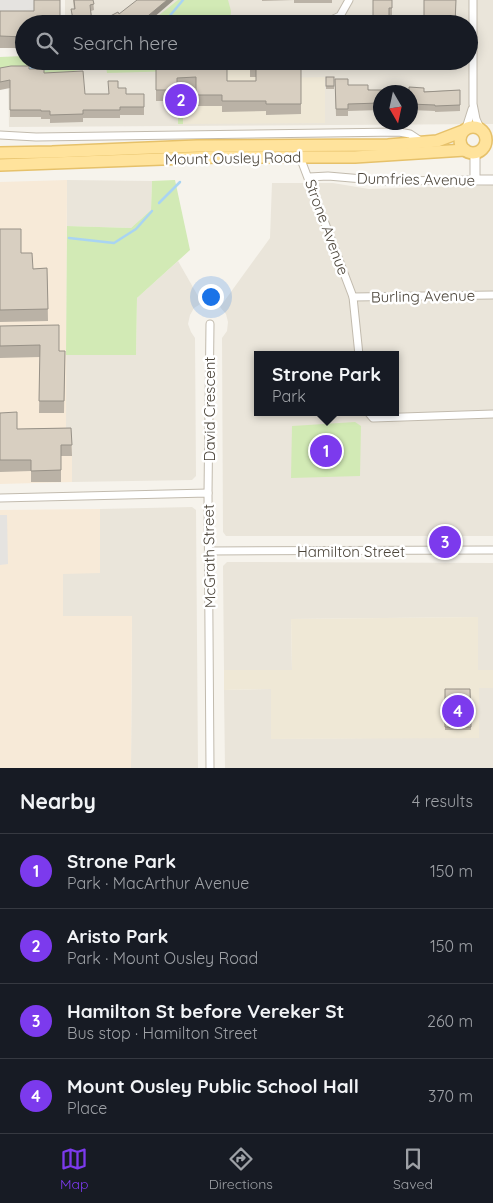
<!DOCTYPE html>
<html lang="en">
<head>
<meta charset="utf-8">
<style>
  :root { --surface:#171b24; --page:#20242c; --text:#f1f3f6; --muted:#9ea1a6; --line:#363941; --accent:#7c3aed }
  body { margin:0; font-family:Quicksand,sans-serif; background:var(--page); color:var(--text) }
  .compass { position:absolute; left:373px; top:85px; width:45px; height:45px; border-radius:50%; background:var(--surface); box-shadow:0 2px 12px #0003; rotate:171deg }
  .you { position:absolute; left:210px; top:296px; width:18px; height:18px; margin:-12px; border:4px solid #fff; border-radius:50%; background:#1a73e8; box-shadow:0 0 0 8px #1a73e833 }
  .badge { display:grid; place-items:center; width:32px; height:32px; border-radius:50%; background:var(--accent); color:#fff; font-size:16px; font-weight:700 }
  .pin { position:absolute; translate:-50% -50%; border:2px solid #fff; box-shadow:0 1px 5px #0006 }
  .popup { position:absolute; left:254px; top:351px; width:145px; height:65px; box-sizing:border-box; display:grid; place-content:center; border-radius:0px; background:var(--surface); filter:drop-shadow(0 1px 4px #0005); font-size:16px; white-space:nowrap; color:var(--muted) }
  .popup b { font-size:19px; color:var(--text) }
  .popup::after { content:''; position:absolute; left:50%; top:100%; margin-left:-10px; border:10px solid transparent; border-top-color:var(--surface) }
  .list { margin:0; padding:0; list-style:none }
  h2 { display:flex; justify-content:space-between; align-items:center; height:65px; margin:0; padding:0 20px; font-size:21px }
  h2 small { font-size:16px; font-weight:400; color:var(--muted) }
  .list li { display:grid; grid-template-columns:32px 1fr auto; gap:15px; align-items:center; box-sizing:border-box; height:75px; padding:0 20px; border-top:1px solid var(--line) }
  .list b { display:block; font-size:19px; white-space:nowrap }
  .list p { margin:0; font-size:16px; white-space:nowrap; color:var(--muted) }
  .list em { font-size:16px; font-style:normal; color:var(--muted) }
  .icon { flex:none; width:28px; height:28px; fill:none; stroke:currentColor; stroke-width:2; stroke-linecap:round; stroke-linejoin:round }
  .map { position:relative; flex:none; width:493px; height:768px; overflow:hidden }
  .search { position:absolute; background:var(--surface); box-shadow:0 2px 12px #0003; left:15px; right:15px; top:15px; height:55px; display:flex; align-items:center; gap:12px; box-sizing:border-box; padding:0 18px; border-radius:28px; color:var(--muted); font-size:19px }
  .sheet { height:365px; background:var(--surface) }
  nav { display:flex; justify-content:space-around; align-items:center; box-sizing:border-box; height:70px; border-top:1px solid var(--line); background:var(--surface); font-size:14px; color:var(--muted) }
  nav a { display:grid; justify-items:center; gap:2px }
  nav .on { color:var(--accent) }
  .map>svg:first-child { display:block }
</style>
</head>
<body>
<div class="map">
<svg width="493" height="768" viewBox="0 0 493 768">
  <rect width="100%" height="100%" fill="#f6f3ec"/>
  <g fill="#eae5da" fill-rule="evenodd">
    <path d="M 65,0 L 493,0 L 493,124 L 9,127 L 8,74 L 65,61 L 469,61 L 469,24 L 65,24 ZM 380,92 L 410,92 L 410,122 L 380,122 Z"/>
    <polygon points="67,180 152,181 151,210 131,228 67,226"/>
    <path d="M 272,183 L 333,183 L 369,189 L 493,185 L 493,536 L 226,536 L 223,532 L 222,338 L 227,331 L 228,322 L 226,314 L 220,307 L 270,238 ZM 257,355 L 395,355 L 395,412 L 257,412 Z"/>
    <polygon points="178,261 202,303 194,308 190,315 188,324 191,332 195,338 196,476 192,480 72,482 72,436 66,436 66,355 136,355 137,298"/>
    <polygon points="192,507 196,510 198,768 131,768 132,616 63,616 63,573 100,573 100,509"/>
    <polygon points="227,562 493,563 493,670 478,670 478,617 291,619 292,670 224,670 223,566"/>
    <polygon points="479,688 493,688 493,768 225,768 224,690 271,689 271,739 479,737"/>
  </g>
  <g fill="#f7ead8">
    <polygon points="67,180 66,435 72,436 72,482 0,484 0,182"/>
    <polygon points="100,509 100,573 63,574 63,616 132,616 131,768 0,768 0,510"/>
  </g>
  <g fill="#efe8d6">
    <polygon points="183,61 273,61 274,78 325,77 325,123 183,124"/>
    <polygon points="478,617 478,670 493,670 493,688 479,688 479,738 271,739 271,689 224,690 224,670 292,670 291,619"/>
  </g>
  <g fill="#d2eab5">
    <polygon points="178,0 228,0 231,11 230,24 148,24"/>
    <polygon points="24,56 24,61 183,61 183,124 178,124 178,71 107,73 106,65 63,73 0,76 0,57"/>
    <polygon points="175,180 190,250 137,298 136,355 66,355 67,226 131,228 151,210 152,181"/>
    <polygon points="355,422 361,426 360,476 291,478 292,426"/>
  </g>
  <g fill="#e5e3e0">
    <polygon points="0,0 34,0 34,23 0,22"/>
    <polygon points="0,515 7,515 8,564 0,565"/>
  </g>
  <g fill="none" stroke-linecap="round" stroke-linejoin="round">
    <g stroke="#a9d4f2" stroke-width="2.5">
      <polyline points="163,24 183,0"/>
      <polyline points="27,68 47,69 104,63 107,61"/>
      <polyline points="159,203 180,182"/>
      <polyline points="69,238 114,243 136,229 152,211"/>
    </g>
    <g stroke="#c2bbae" stroke-width="9">
      <g id="minor">
        <polyline points="473,0 473,104 476,119 480,128"/>
        <polyline points="248,24 327,22 340,16 349,0"/>
        <polyline points="466,128 472,109"/>
        <polyline points="0,135 36,137 399,132 410,134 422,142"/>
        <polyline points="300,157 353,297 359,355"/>
        <polyline points="309,177 328,176 386,181 475,180"/>
        <polyline points="353,297 493,295"/>
        <polyline points="368,412 373,418 493,414"/>
        <polyline points="208,493 210,324"/>
        <polyline points="0,498 208,493 210,768"/>
        <polyline points="209,551 493,550"/>
      </g>
    </g>
    <g stroke="#c2bbae" stroke-width="11">
      <polyline id="tertiary" points="475,153 475,180 493,180"/>
    </g>
    <g stroke="#e6c16a" stroke-width="14">
      <g id="primary">
        <circle cx="473" cy="140" r="13"/>
        <polyline points="0,153 52,152 197,146 388,145 437,141 463,131"/>
        <polyline points="0,165 216,157 355,157 465,150"/>
      </g>
    </g>
    <use href="#minor" stroke="#fff" stroke-width="7"/>
    <use href="#tertiary" stroke="#fff" stroke-width="9"/>
    <use href="#primary" stroke="#ffe39c" stroke-width="11"/>
  </g>
  <g fill="#bab2a6" fill-rule="evenodd">
    <polygon points="60,0 24,24 24,48 0,48 0,11 34,11"/>
    <polygon points="73,0 93,0 94,10 91,11 93,24 73,24 71,9 74,9"/>
    <polygon points="262,0 332,0 332,3 294,3 294,0 262,1"/>
    <polygon points="392,0 392,15 389,15 389,24 370,24 373,18"/>
    <polygon points="424,0 456,0 455,24 424,24"/>
    <path d="M 185,61 L 260,61 L 260,69 L 292,69 L 292,64 L 278,64 L 278,61 L 301,61 L 301,114 L 266,115 L 266,111 L 222,112 L 222,106 L 196,106 L 196,88 L 177,88 L 177,101 L 156,101 L 156,65 L 185,65 ZM 250,68 L 250,77 L 256,77 L 256,81 L 227,81 L 227,69 Z"/>
    <polygon points="325,61 346,61 327,68"/>
    <rect x="439" y="61" width="16" height="5"/>
    <polygon points="0,68 29,69 44,73 85,94 109,94 118,88 126,94 144,94 144,115 120,115 120,118 83,118 83,122 50,123 50,119 41,119 41,117 10,117 10,88 0,90"/>
    <rect x="326" y="77" width="8" height="12"/>
    <polygon points="335,79 348,85 380,92 380,110 348,111 348,116 336,116"/>
    <polygon points="460,90 460,111 435,112 435,111 410,110 410,92"/>
    <polygon points="0,229 33,269 47,268 48,321 0,322"/>
    <polygon points="0,326 59,351 65,351 64,413 39,413 40,357 0,358"/>
    <polygon points="0,413 17,429 71,428 72,456 61,456 61,482 31,482 31,471 0,472"/>
    <polygon points="445,689 470,689 471,730 445,730"/>
  </g>
  <g fill="#979187">
    <polygon points="167,0 174,0 146,24 136,24"/>
    <polygon points="327,61 346,61 327,68"/>
  </g>
  <g fill="#d8cfc1" stroke="#979187">
    <polygon points="34,0 60,0 60,24 24,24 24,37 0,36 0,11 34,11"/>
    <polygon points="74,0 93,0 94,4 90,5 92,24 74,24 71,9 75,9"/>
    <polygon points="137,0 167,0 143,20 136,24 95,24 118,12 119,14"/>
    <polygon points="373,0 392,0 392,8 389,8 389,17 385,17 384,24 370,24 371,18 373,18"/>
    <polygon points="424,0 456,0 455,24 442,24 442,22 424,22"/>
    <polygon points="185,61 227,61 227,81 256,81 256,69 292,69 292,61 301,61 301,67 295,69 301,69 301,104 266,104 266,101 222,101 222,95 196,95 196,77 177,78 177,90 156,90 156,65 185,65"/>
    <rect x="250" y="61" width="10" height="6"/>
    <polygon points="11,66 29,66 29,69 44,69 44,73 83,71 85,94 109,94 108,81 118,81 118,88 126,88 126,94 144,94 144,107 120,107 120,110 83,110 83,114 50,115 50,111 41,111 41,110 10,110 10,80 0,82 0,68"/>
    <rect x="326" y="77" width="8" height="9"/>
    <polygon points="335,79 348,79 348,85 368,85 368,90 396,90 396,92 380,92 380,103 348,104 348,109 336,109"/>
    <polygon points="409,87 424,88 424,92 460,90 460,105 435,106 435,105 410,104 410,92 409,92"/>
    <polygon points="0,229 21,229 21,253 32,253 33,269 47,268 48,309 0,310"/>
    <polygon points="59,325 59,351 65,351 64,401 39,401 40,345 0,346 0,326"/>
    <polygon points="17,412 17,429 71,428 72,445 61,445 61,470 31,471 31,460 0,460 0,413"/>
    <polygon points="445,689 470,689 471,727 445,727"/>
  </g>
  <g text-anchor="middle" dominant-baseline="central" stroke-width="5" stroke-linejoin="round" paint-order="stroke">
    <g font-size="15" fill="#4b4439" stroke="#fff">
      <text transform="translate(233 158) rotate(-1)">Mount Ousley Road</text>
      <text transform="translate(416 179) rotate(1)">Dumfries Avenue</text>
      <text transform="translate(327 227) rotate(70)">Strone Avenue</text>
      <text transform="translate(423 296) rotate(-1)">Burling Avenue</text>
      <text transform="translate(209 409) rotate(-90)">David Crescent</text>
      <text x="351" y="551">Hamilton Street</text>
      <text transform="translate(209 556) rotate(-91)">McGrath Street</text>
    </g>
  </g>
</svg>
<svg class="compass" viewBox="-18 -18 36 36"><path d="M0-13l5 13h-10z" fill="#e53935"/><path d="M0 13l5-13h-10z" fill="#9ea1a6"/></svg>
<div class="you"></div>
<div class="pin badge" style="left:326px;top:451px">1</div>
<div class="popup"><b>Strone Park</b>Park</div>
<div class="pin badge" style="left:181px;top:100px">2</div>
<div class="pin badge" style="left:445px;top:542px">3</div>
<div class="pin badge" style="left:458px;top:711px">4</div>
<div class="search"><svg class="icon" aria-label="search" viewBox="0 0 24 24"><circle cx="10" cy="10" r="6"/><path d="M15 15l6 6"/></svg>Search here</div>
</div>
<section class="sheet">
<h2>Nearby<small>4 results</small></h2>
<ul class="list">
<li><span class="badge">1</span><div><b>Strone Park</b><p>Park · MacArthur Avenue</p></div><em>150 m</em></li>
<li><span class="badge">2</span><div><b>Aristo Park</b><p>Park · Mount Ousley Road</p></div><em>150 m</em></li>
<li><span class="badge">3</span><div><b>Hamilton St before Vereker St</b><p>Bus stop · Hamilton Street</p></div><em>260 m</em></li>
<li><span class="badge">4</span><div><b>Mount Ousley Public School Hall</b><p>Place</p></div><em>370 m</em></li>
</ul>
</section>
<nav>
<a class="on"><svg class="icon" aria-label="map" viewBox="0 0 24 24"><path d="M3 6l6-2 6 2 6-2v14l-6 2-6-2-6 2zM9 4v14M15 6v14"/></svg>Map</a>
<a><svg class="icon" aria-label="directions" viewBox="0 0 24 24"><path d="M12 3l9 9-9 9-9-9zM9 14v-3h6M13 9l2 2-2 2"/></svg>Directions</a>
<a><svg class="icon" aria-label="saved" viewBox="0 0 24 24"><path d="M7 4h10v16l-5-4-5 4z"/></svg>Saved</a>
</nav>
</body>
</html>
